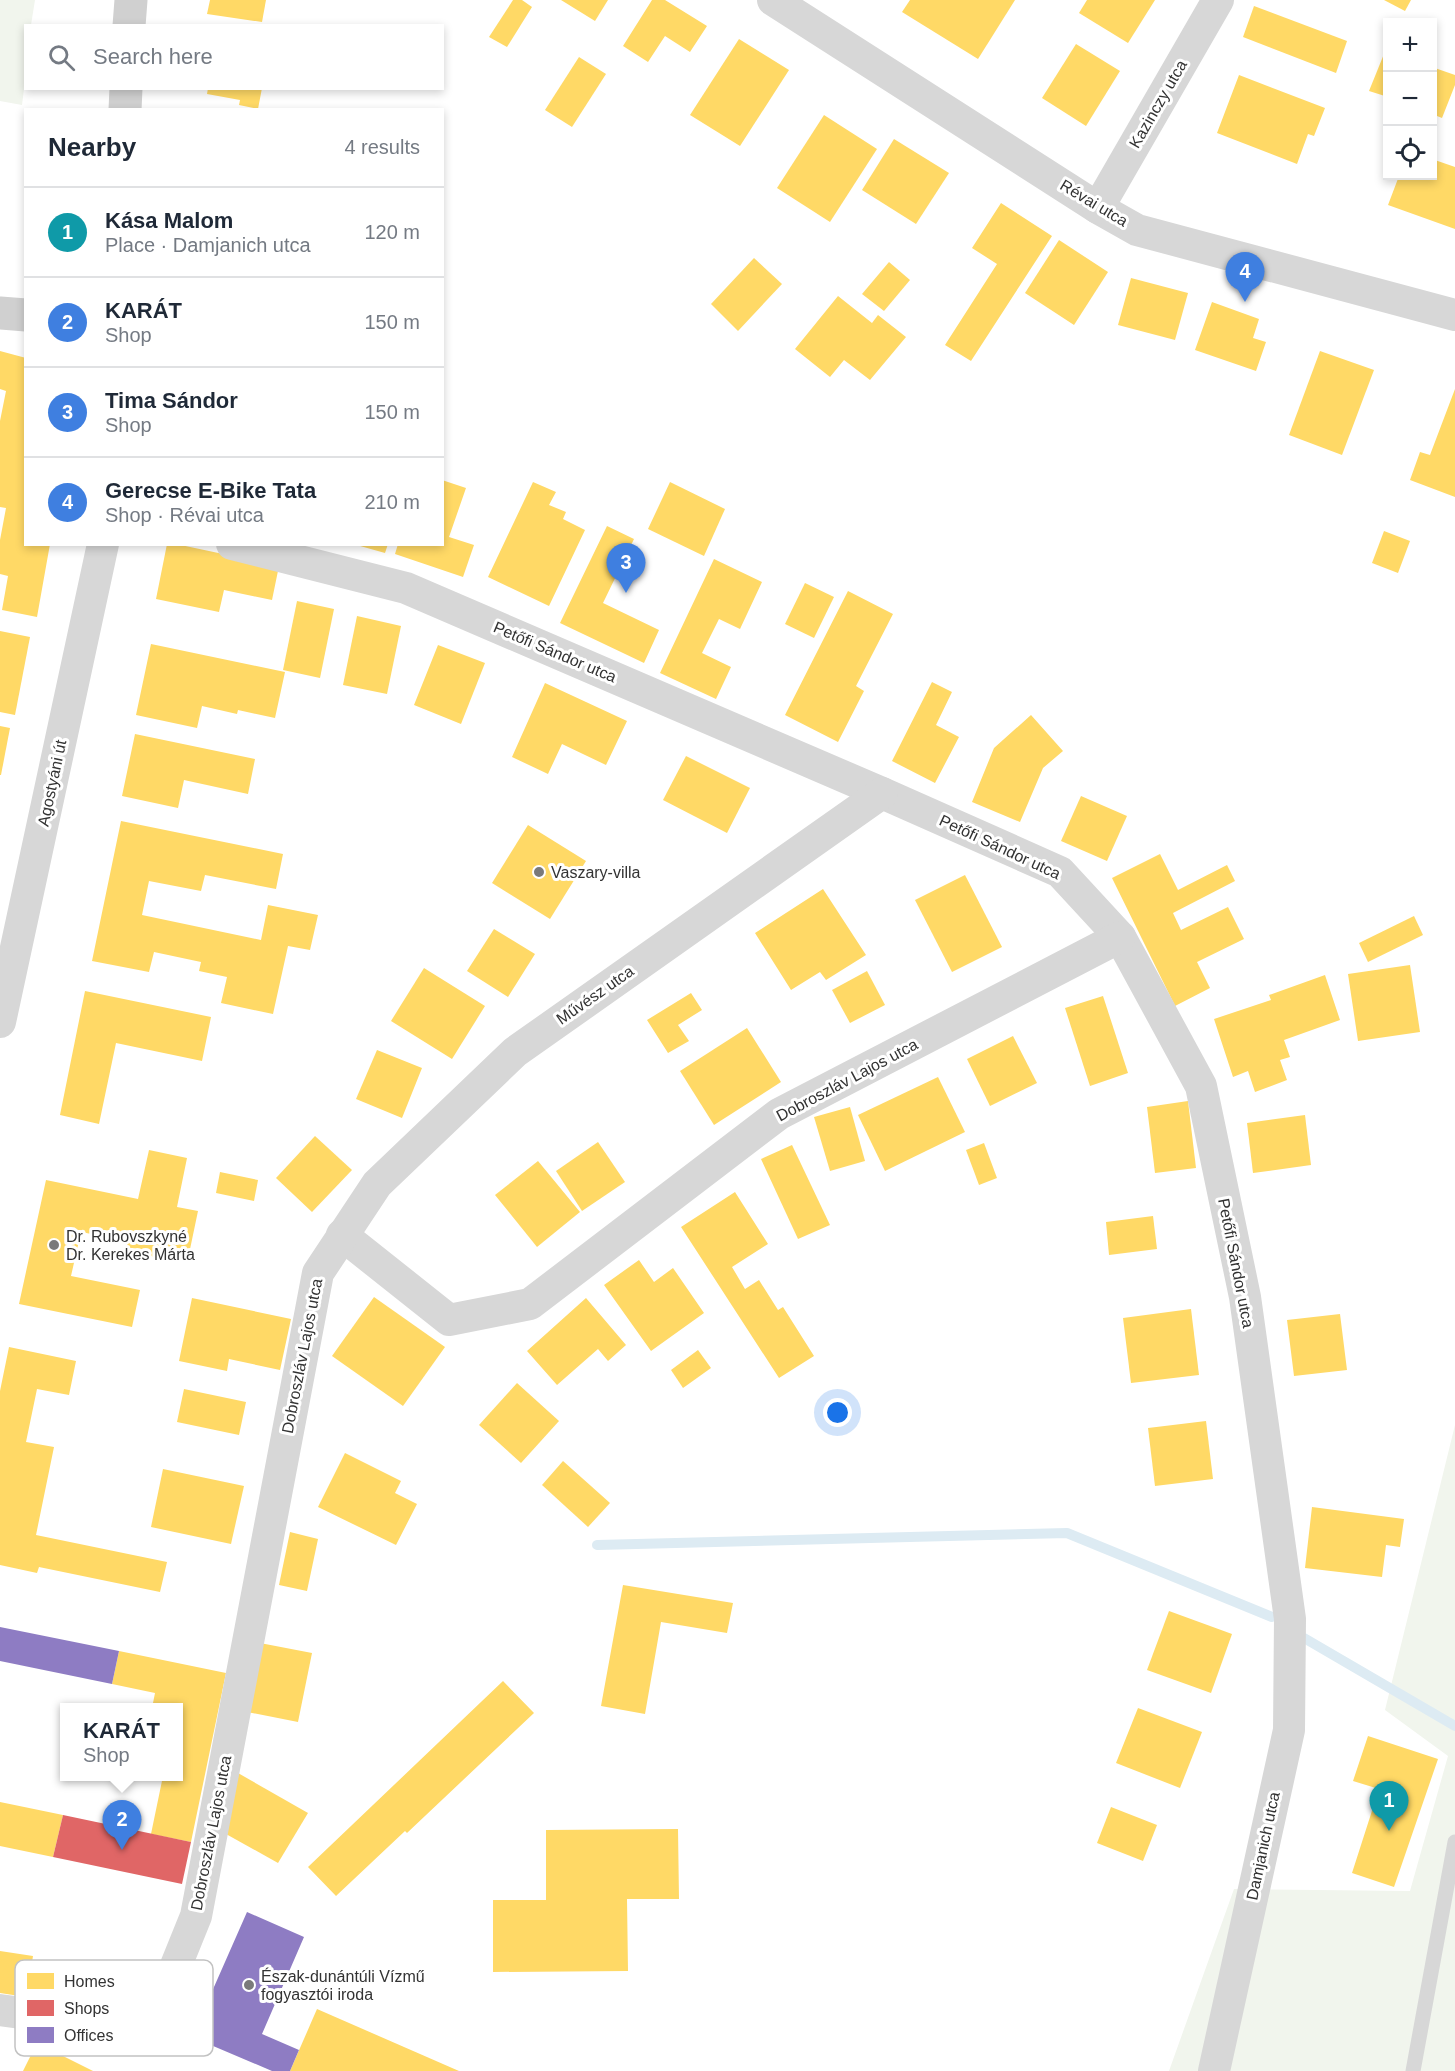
<!DOCTYPE html>
<html lang="en">
<head>
<meta charset="utf-8">
<style>
  :root { --surface:#fff; --page:#f6f6f7; --text:#1f2937; --muted:#747a83; --line:#e0e1e3; --accent:#7a7a7a }
  body { margin:0; font-family:Arial,sans-serif; background:var(--page); color:var(--text) }
  .controls { position:absolute; right:18px; top:18px; display:grid; overflow:hidden; border-radius:0px; box-shadow:0 3px 9px #0003 }
  .controls button { width:54px; height:54px; display:grid; place-items:center; padding:0; border:0; border-bottom:2px solid var(--line); background:var(--surface); color:var(--text); font:30px sans-serif }
  .you { position:absolute; left:838px; top:1413px; width:21px; height:21px; margin:-15px; border:4px solid #fff; border-radius:50%; background:#1a73e8; box-shadow:0 0 0 9px #1a73e833 }
  .badge { display:grid; place-items:center; width:39px; height:39px; border-radius:50%; background:var(--accent); color:#fff; font-size:20px; font-weight:700 }
  .pin { position:absolute; translate:-50% -50px; filter:drop-shadow(0 2px 3px #0008) }
  .pin::after { content:''; position:absolute; top:32px; width:21px; height:18px; background:inherit; clip-path:polygon(0 0,100% 0,50% 100%) }
  .popup { position:absolute; left:60px; top:1703px; width:123px; height:78px; box-sizing:border-box; display:grid; place-content:center; border-radius:0px; background:var(--surface); filter:drop-shadow(0 2px 4px #0005); font-size:20px; white-space:nowrap; color:var(--muted) }
  .popup b { font-size:22px; color:var(--text) }
  .popup::after { content:''; position:absolute; left:50%; top:100%; margin-left:-12px; border:12px solid transparent; border-top-color:var(--surface) }
  .list { margin:0; padding:0; list-style:none }
  h2 { display:flex; justify-content:space-between; align-items:center; height:78px; margin:0; padding:0 24px; font-size:26px }
  h2 small { font-size:20px; font-weight:400; color:var(--muted) }
  .list li { display:grid; grid-template-columns:39px 1fr auto; gap:18px; align-items:center; box-sizing:border-box; height:90px; padding:0 24px; border-top:2px solid var(--line) }
  .list b { display:block; font-size:22px; white-space:nowrap }
  .list p { margin:0; font-size:20px; white-space:nowrap; color:var(--muted) }
  .list em { font-size:20px; font-style:normal; color:var(--muted) }
  .icon { flex:none; width:33px; height:33px; fill:none; stroke:currentColor; stroke-width:2; stroke-linecap:round; stroke-linejoin:round }
  .map { position:relative; flex:none; width:1455px; height:2071px; overflow:hidden }
  .search { position:absolute; background:var(--surface); box-shadow:0 3px 9px #0003; left:24px; top:24px; width:420px; height:66px; display:flex; align-items:center; gap:15px; box-sizing:border-box; padding:0 21px; border-radius:0px; color:var(--muted); font-size:22px }
  .panel { position:absolute; background:var(--surface); box-shadow:0 3px 9px #0003; left:24px; top:108px; width:420px; height:438px; border-radius:0px }
  .map>svg:first-child { display:block }
</style>
</head>
<body>
<div class="map">
<svg width="1455" height="2071" viewBox="0 0 1455 2071">
  <rect width="100%" height="100%" fill="#fff"/>
  <g fill="#f1f5ed">
    <polygon points="0,0 35,0 31,25 26,26 26,73 22,105 0,101"/>
    <polygon points="1455,1425 1455,2071 1169,2071 1234,1889 1410,1891 1448,1756 1385,1710"/>
  </g>
  <g fill="#ffd966">
    <polygon points="210,0 266,0 262,22 207,14"/>
    <polygon points="513,0 522,0 532,7 507,47 489,37"/>
    <polygon points="561,0 608,0 595,21"/>
    <polygon points="652,0 665,0 707,26 690,52 665,36 648,62 623,46"/>
    <polygon points="910,0 1015,0 978,59 902,12"/>
    <polygon points="1087,0 1155,0 1128,43 1079,13"/>
    <polygon points="1384,0 1411,0 1405,11"/>
    <polygon points="1254,6 1347,41 1336,73 1243,37"/>
    <polygon points="739,39 789,70 740,146 690,115"/>
    <polygon points="1076,44 1120,71 1086,126 1042,98"/>
    <polygon points="1386,49 1388,50 1388,97 1369,91"/>
    <polygon points="579,57 606,74 572,127 545,110"/>
    <polygon points="1432,67 1455,75 1455,85 1442,118 1432,114"/>
    <polygon points="1239,75 1325,108 1314,136 1308,134 1297,164 1217,133"/>
    <polygon points="208,88 262,88 258,109 239,105 240,100 207,94"/>
    <polygon points="824,115 877,149 830,222 777,188"/>
    <polygon points="894,139 949,173 916,224 862,190"/>
    <polygon points="1432,159 1455,167 1455,229 1388,205 1399,176 1432,176"/>
    <polygon points="1001,203 1052,236 971,361 945,345 997,264 972,248"/>
    <polygon points="1059,240 1108,272 1074,325 1025,293"/>
    <polygon points="754,258 782,284 738,331 711,304"/>
    <polygon points="889,262 910,280 884,311 862,294"/>
    <polygon points="1131,278 1188,293 1175,340 1118,325"/>
    <polygon points="838,296 872,323 878,315 906,337 870,380 844,360 830,377 795,349"/>
    <polygon points="1212,302 1259,319 1253,338 1266,342 1256,371 1195,350"/>
    <polygon points="0,351 26,358 26,544 50,544 37,617 2,610 8,576 0,574 0,540 6,508 0,507 0,421 6,391 0,389"/>
    <polygon points="1320,351 1374,370 1342,455 1289,435"/>
    <polygon points="1455,389 1455,497 1410,480 1420,452 1430,455"/>
    <polygon points="442,480 466,488 449,537 474,545 463,577 395,554 398,544 442,544"/>
    <polygon points="533,482 556,492 549,505 566,512 563,519 585,530 549,606 488,577"/>
    <polygon points="670,482 725,509 704,556 648,529"/>
    <polygon points="607,526 634,539 603,603 659,630 644,663 560,623"/>
    <polygon points="1384,531 1410,541 1398,573 1372,563"/>
    <polygon points="167,544 176,544 279,566 272,600 224,590 219,612 156,599"/>
    <polygon points="353,544 388,544 385,553"/>
    <polygon points="714,559 762,582 740,629 719,619 702,653 731,667 716,699 660,673"/>
    <polygon points="805,583 834,597 814,638 785,624"/>
    <polygon points="848,591 893,614 856,686 864,691 838,742 785,715"/>
    <polygon points="297,601 334,609 320,678 283,670"/>
    <polygon points="357,616 401,626 387,694 343,685"/>
    <polygon points="0,631 30,637 15,715 0,712"/>
    <polygon points="151,644 285,672 275,718 238,710 237,714 202,706 197,728 136,715"/>
    <polygon points="438,645 485,663 461,724 414,705"/>
    <polygon points="932,682 952,692 936,725 959,737 935,783 892,761"/>
    <polygon points="545,683 627,721 606,765 562,744 548,774 512,757"/>
    <polygon points="1031,715 1063,751 1043,768 1020,822 972,802 994,748"/>
    <polygon points="0,726 10,728 1,775 0,775"/>
    <polygon points="135,734 255,759 248,794 184,780 178,808 122,796"/>
    <polygon points="686,756 750,788 727,833 663,800"/>
    <polygon points="1081,796 1127,816 1107,861 1061,841"/>
    <polygon points="121,821 283,854 276,889 205,875 201,891 149,881 142,915 261,940 268,905 318,915 310,950 288,946 273,1014 221,1003 227,977 199,971 201,962 154,952 149,972 92,961"/>
    <polygon points="528,825 586,861 550,919 492,883"/>
    <polygon points="1160,854 1178,890 1227,865 1235,881 1173,913 1181,930 1228,907 1244,939 1197,962 1210,988 1175,1006 1112,878"/>
    <polygon points="965,875 1002,947 952,972 915,900"/>
    <polygon points="823,889 866,955 826,980 820,972 791,990 755,933"/>
    <polygon points="1414,916 1423,935 1368,962 1359,943"/>
    <polygon points="494,929 535,954 508,997 467,971"/>
    <polygon points="1410,965 1420,1032 1358,1041 1348,974"/>
    <polygon points="424,968 485,1006 452,1059 391,1021"/>
    <polygon points="867,971 885,1005 850,1023 832,990"/>
    <polygon points="1325,975 1340,1020 1284,1040 1290,1057 1280,1060 1287,1080 1255,1092 1248,1071 1233,1077 1214,1019 1271,1000 1269,995"/>
    <polygon points="85,991 211,1017 202,1061 116,1043 99,1124 60,1115"/>
    <polygon points="691,993 702,1010 678,1025 689,1041 668,1053 647,1020"/>
    <polygon points="1103,996 1128,1073 1090,1086 1065,1008"/>
    <polygon points="747,1028 781,1082 714,1125 680,1071"/>
    <polygon points="1013,1036 1037,1083 990,1106 967,1059"/>
    <polygon points="377,1050 422,1068 402,1118 356,1099"/>
    <polygon points="938,1077 965,1132 885,1171 858,1115"/>
    <polygon points="1188,1101 1196,1168 1155,1173 1147,1107"/>
    <polygon points="850,1107 865,1161 830,1171 814,1117"/>
    <polygon points="1305,1115 1311,1165 1253,1173 1247,1123"/>
    <polygon points="315,1136 352,1170 312,1212 276,1178"/>
    <polygon points="598,1142 625,1182 582,1211 556,1171"/>
    <polygon points="984,1143 997,1178 979,1185 966,1150"/>
    <polygon points="792,1145 830,1225 798,1239 761,1159"/>
    <polygon points="149,1150 187,1158 177,1207 198,1211 189,1254 167,1249 164,1259 126,1251 128,1241 81,1232 71,1276 140,1290 132,1327 19,1304 46,1180 138,1199"/>
    <polygon points="538,1161 580,1212 537,1247 495,1195"/>
    <polygon points="220,1172 258,1180 254,1201 216,1193"/>
    <polygon points="735,1192 768,1244 732,1267 745,1289 759,1280 778,1310 783,1307 814,1356 779,1378 681,1227"/>
    <polygon points="1153,1216 1157,1249 1109,1255 1106,1222"/>
    <polygon points="639,1260 654,1282 673,1268 704,1313 651,1351 604,1285"/>
    <polygon points="374,1297 445,1347 403,1406 332,1356"/>
    <polygon points="192,1298 291,1319 280,1370 229,1359 227,1371 179,1361"/>
    <polygon points="586,1298 626,1345 608,1361 598,1349 557,1385 527,1351"/>
    <polygon points="1191,1309 1199,1375 1131,1383 1123,1318"/>
    <polygon points="1340,1314 1347,1370 1294,1376 1287,1320"/>
    <polygon points="9,1347 76,1361 69,1395 37,1389 26,1442 54,1447 36,1535 167,1562 160,1592 39,1567 37,1573 0,1565 0,1391"/>
    <polygon points="698,1350 711,1368 683,1388 671,1370"/>
    <polygon points="517,1383 559,1421 521,1463 479,1425"/>
    <polygon points="184,1389 246,1402 239,1435 177,1422"/>
    <polygon points="1206,1421 1213,1479 1155,1486 1148,1428"/>
    <polygon points="345,1453 401,1481 395,1493 417,1504 396,1545 318,1507"/>
    <polygon points="563,1461 610,1503 588,1527 542,1485"/>
    <polygon points="163,1469 244,1486 231,1544 151,1527"/>
    <polygon points="1312,1507 1404,1519 1400,1547 1386,1545 1382,1577 1305,1568"/>
    <polygon points="290,1532 318,1539 307,1591 279,1585"/>
    <polygon points="623,1585 733,1603 727,1633 661,1622 645,1714 601,1706"/>
    <polygon points="1169,1611 1232,1634 1211,1693 1147,1670"/>
    <polygon points="260,1643 312,1653 298,1722 247,1712"/>
    <polygon points="119,1651 226,1673 191,1842 151,1834 163,1776 179,1776 179,1708 152,1708 155,1693 112,1684"/>
    <polygon points="503,1681 534,1713 407,1833 405,1831 336,1896 308,1867"/>
    <polygon points="1138,1708 1202,1732 1180,1788 1116,1763"/>
    <polygon points="1368,1736 1438,1759 1394,1887 1352,1873 1379,1789 1353,1781"/>
    <polygon points="238,1773 308,1813 278,1863 226,1834"/>
    <polygon points="0,1802 63,1815 53,1857 0,1846"/>
    <polygon points="1111,1807 1157,1825 1143,1861 1097,1843"/>
    <polygon points="678,1829 679,1899 627,1899 628,1971 493,1972 493,1900 546,1900 546,1830"/>
    <polygon points="0,1951 33,1956 26,1997 0,1993"/>
    <polygon points="317,2009 459,2071 290,2071"/>
    <polygon points="37,2043 93,2071 23,2071"/>
  </g>
  <polygon fill="#e06666" points="63,1815 191,1842 182,1884 53,1857"/>
  <g fill="#8e7cc3">
    <polygon points="0,1627 119,1651 112,1684 0,1661"/>
    <polygon points="247,1912 304,1937 262,2034 299,2050 290,2071 272,2071 192,2037"/>
  </g>
  <g fill="none" stroke-linecap="round" stroke-linejoin="round">
    <g stroke="#ddebf3" stroke-width="10">
      <polyline points="597,1545 1067,1533 1272,1617"/>
      <polyline points="1304,1638 1455,1726"/>
    </g>
    <polyline stroke="#d7d7d7" stroke-width="15" points="1413,2071 1455,1842"/>
    <g stroke="#d7d7d7" stroke-width="32">
      <polyline points="773,0 1098,208 1137,230 1455,315"/>
      <polyline points="1098,208 1218,0"/>
      <polyline points="232,544 406,588 882,793 1060,872 1120,937 1201,1086 1245,1297 1290,1619 1289,1730 1214,2071"/>
      <polyline points="0,1022 103,544"/>
      <polyline points="342,1235 449,1320 530,1304 779,1114 1120,937"/>
      <polyline points="0,2010 103,2024 160,2005 196,1916 318,1273 377,1184 515,1052 882,793"/>
    </g>
    <g stroke="#d0d0d0" stroke-width="33">
      <polyline points="129,26 131,0"/>
      <polyline points="125,110 126,88"/>
      <polyline points="0,313 26,315"/>
    </g>
  </g>
  <g fill="#7a7a7a" stroke="#fff" stroke-width="2">
    <circle cx="539" cy="872" r="6"/>
    <circle cx="54" cy="1245" r="6"/>
    <circle cx="249" cy="1985" r="6"/>
  </g>
  <g text-anchor="middle" dominant-baseline="central" stroke-width="6" stroke-linejoin="round" paint-order="stroke">
    <g font-size="16" fill="#333" stroke="#fff">
      <text transform="translate(1158 104) rotate(-60)">Kazinczy utca</text>
      <text transform="translate(1094 203) rotate(31)">Révai utca</text>
      <text transform="translate(555 652) rotate(23)">Petőfi Sándor utca</text>
      <text transform="translate(52 783) rotate(-78)">Agostyáni út</text>
      <text transform="translate(1000 847) rotate(25)">Petőfi Sándor utca</text>
      <text transform="translate(595 995) rotate(-35)">Művész utca</text>
      <text transform="translate(847 1080) rotate(-28)">Dobroszláv Lajos utca</text>
      <text transform="translate(1236 1263) rotate(79)">Petőfi Sándor utca</text>
      <text transform="translate(302 1356) rotate(-79)">Dobroszláv Lajos utca</text>
      <text transform="translate(211 1833) rotate(-79)">Dobroszláv Lajos utca</text>
      <text transform="translate(1263 1846) rotate(-78)">Damjanich utca</text>
    </g>
    <g font-size="16" fill="#333" stroke="#fff" text-anchor="start">
      <text x="551" y="872">Vaszary-villa</text>
      <text x="66" y="1236">Dr. Rubovszkyné<tspan x="66" dy="18">Dr. Kerekes Márta</tspan></text>
      <text x="261" y="1976">Észak-dunántúli Vízmű<tspan x="261" dy="18">fogyasztói iroda</tspan></text>
    </g>
  </g>
  <rect x="15" y="1960" width="198" height="96" rx="9" fill="#fff" stroke="#c2c2c2" stroke-width="1.5"/>
  <rect x="27" y="1973" width="27" height="16" fill="#ffd966"/>
  <rect x="27" y="2000" width="27" height="16" fill="#e06666"/>
  <rect x="27" y="2027" width="27" height="16" fill="#8e7cc3"/>
  <g font-size="16" fill="#333">
    <text x="64" y="1987">Homes</text>
    <text x="64" y="2014">Shops</text>
    <text x="64" y="2041">Offices</text>
  </g>
</svg>
<div class="controls">
<button>+</button>
<button>−</button>
<button><svg class="icon" aria-label="locate" viewBox="0 0 24 24"><circle cx="12" cy="12" r="6"/><path d="M12 2v4M12 18v4M2 12h4M18 12h4"/></svg></button>
</div>
<div class="you"></div>
<div class="pin badge" style="left:1389px;top:1831px;background:#0f9aa8">1</div>
<div class="pin badge" style="left:122px;top:1850px;background:#3f7fe0">2</div>
<div class="popup"><b>KARÁT</b>Shop</div>
<div class="pin badge" style="left:626px;top:593px;background:#3f7fe0">3</div>
<div class="pin badge" style="left:1245px;top:302px;background:#3f7fe0">4</div>
<div class="search"><svg class="icon" aria-label="search" viewBox="0 0 24 24"><circle cx="10" cy="10" r="6"/><path d="M15 15l6 6"/></svg>Search here</div>
<section class="panel">
<h2>Nearby<small>4 results</small></h2>
<ul class="list">
<li><span class="badge" style="background:#0f9aa8">1</span><div><b>Kása Malom</b><p>Place · Damjanich utca</p></div><em>120 m</em></li>
<li><span class="badge" style="background:#3f7fe0">2</span><div><b>KARÁT</b><p>Shop</p></div><em>150 m</em></li>
<li><span class="badge" style="background:#3f7fe0">3</span><div><b>Tima Sándor</b><p>Shop</p></div><em>150 m</em></li>
<li><span class="badge" style="background:#3f7fe0">4</span><div><b>Gerecse E-Bike Tata</b><p>Shop · Révai utca</p></div><em>210 m</em></li>
</ul>
</section>
</div>
</body>
</html>
